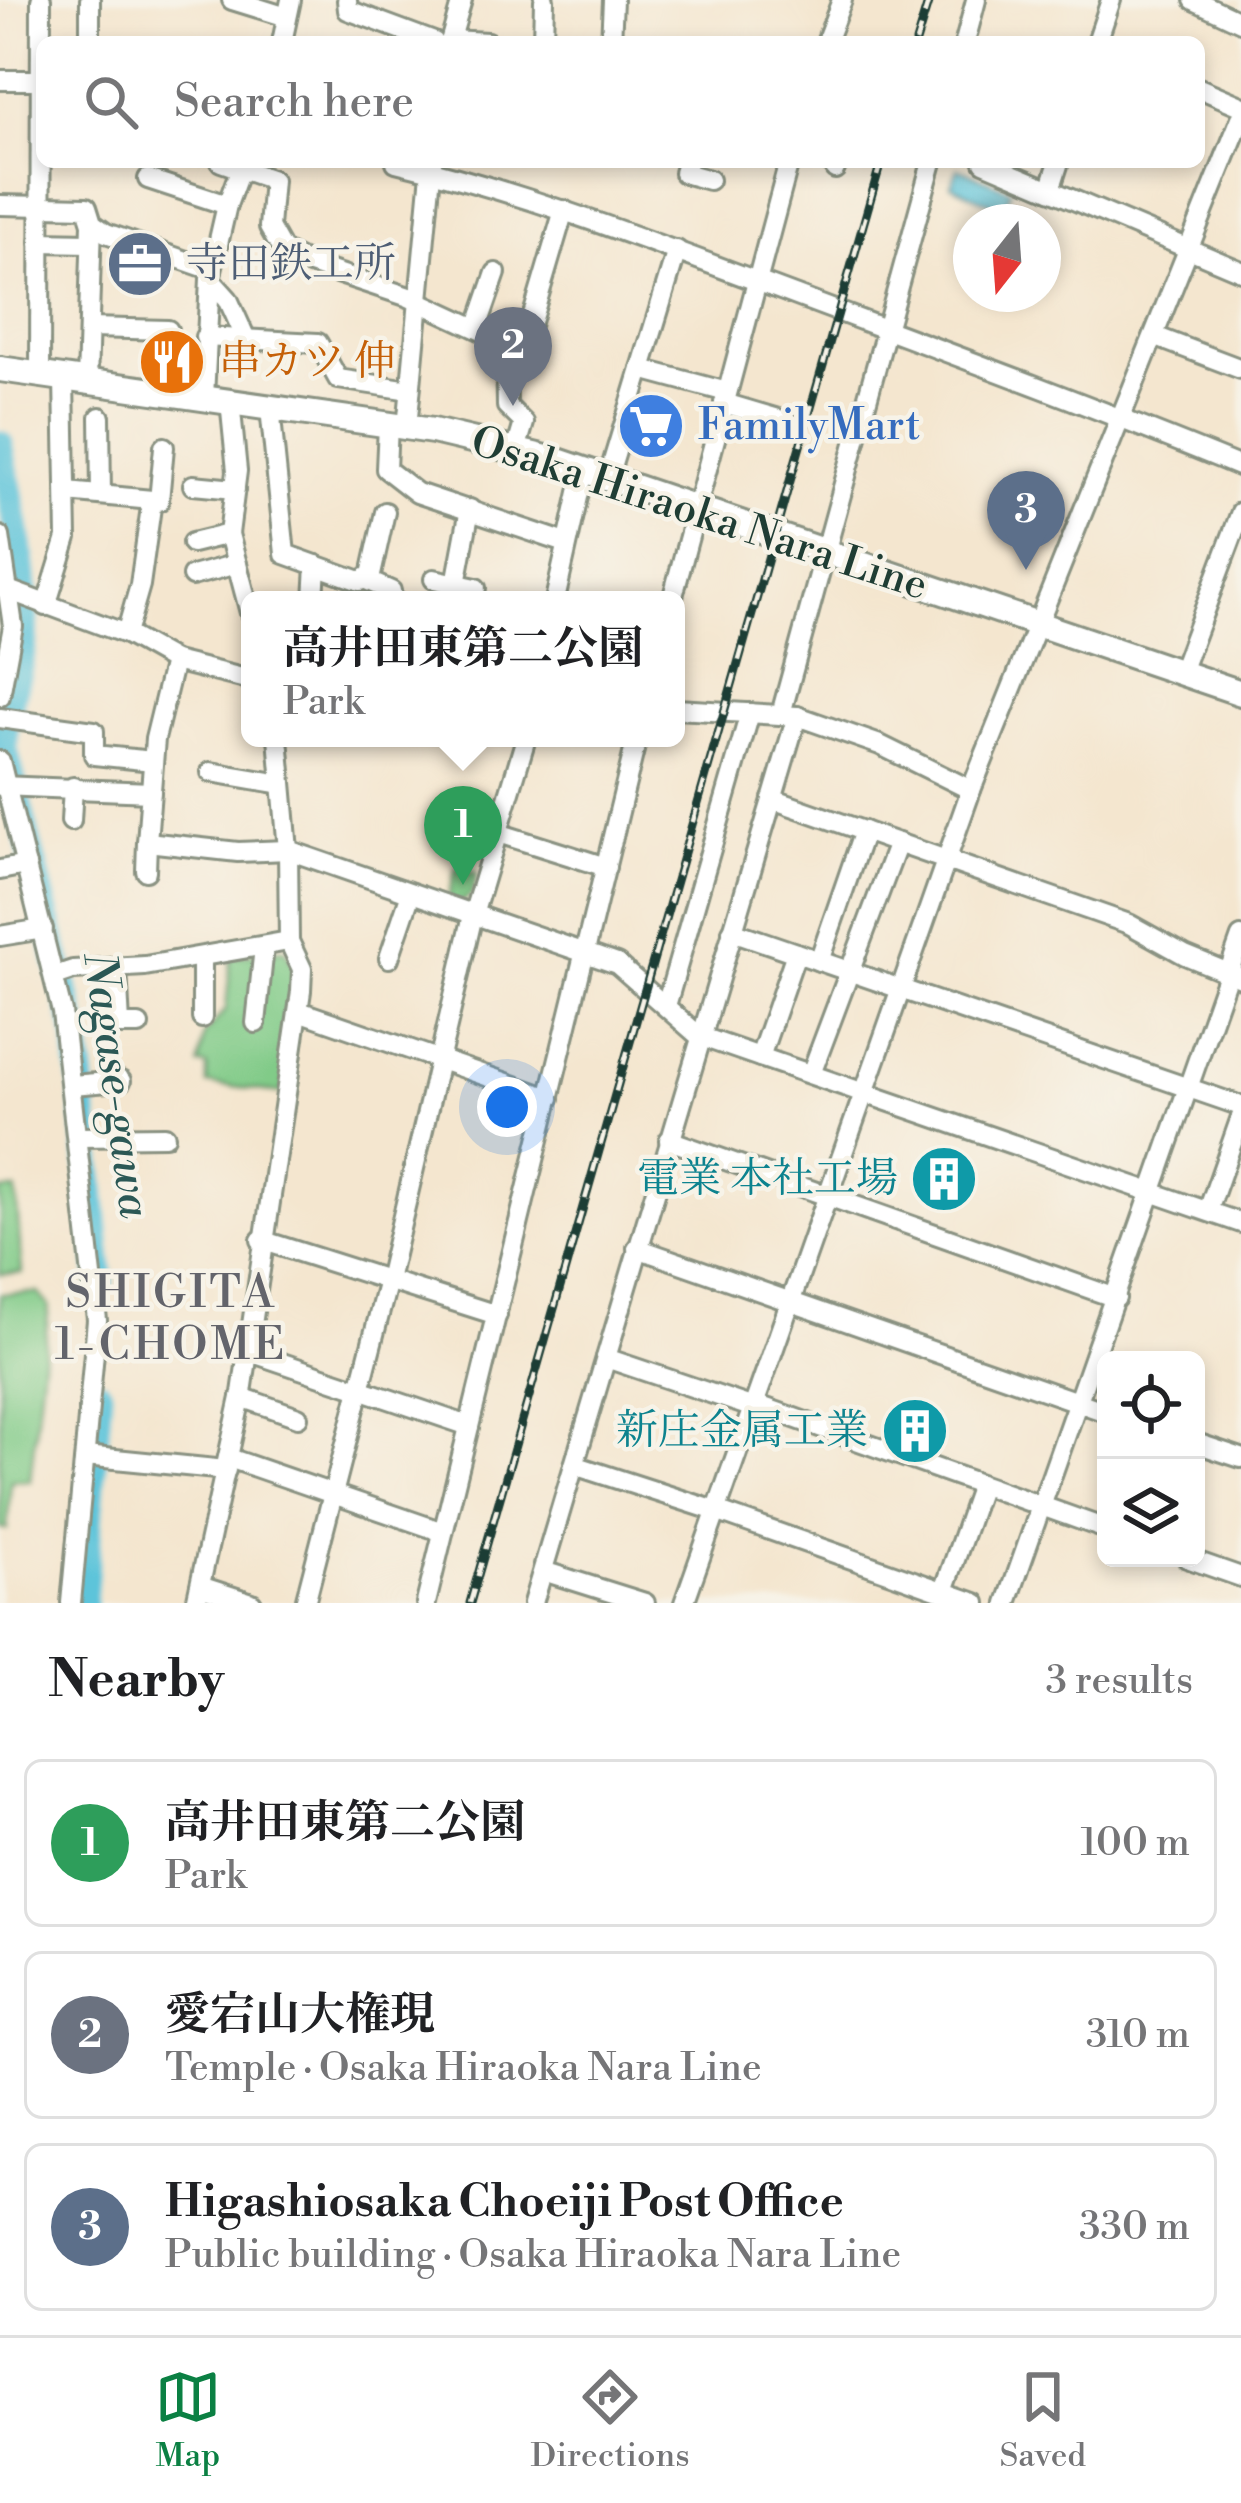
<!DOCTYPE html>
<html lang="en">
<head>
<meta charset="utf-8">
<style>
  :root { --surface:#fff; --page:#f6f6f6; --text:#202124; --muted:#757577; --line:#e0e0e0; --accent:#0b8043 }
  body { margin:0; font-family:"Libre Bodoni","Noto Serif JP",serif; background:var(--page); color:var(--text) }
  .controls { position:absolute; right:36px; bottom:36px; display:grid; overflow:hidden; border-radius:18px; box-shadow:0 6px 18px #0003 }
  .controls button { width:108px; height:108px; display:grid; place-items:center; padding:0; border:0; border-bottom:3px solid var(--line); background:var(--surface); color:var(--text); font:60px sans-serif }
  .compass { position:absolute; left:953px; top:204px; width:108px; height:108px; border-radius:50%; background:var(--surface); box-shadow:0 6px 18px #0003; rotate:197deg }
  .you { position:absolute; left:507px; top:1107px; width:42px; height:42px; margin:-30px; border:9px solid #fff; border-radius:50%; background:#1a73e8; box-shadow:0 0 0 18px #1a73e833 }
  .badge { display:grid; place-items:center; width:78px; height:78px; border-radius:50%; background:var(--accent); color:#fff; font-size:39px; font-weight:700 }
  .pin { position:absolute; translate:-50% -99px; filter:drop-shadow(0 3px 6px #0008) }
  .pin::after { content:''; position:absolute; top:63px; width:42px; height:36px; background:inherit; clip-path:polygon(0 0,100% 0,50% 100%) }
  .popup { position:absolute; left:241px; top:591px; width:444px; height:156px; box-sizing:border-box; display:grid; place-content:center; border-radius:18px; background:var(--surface); filter:drop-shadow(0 3px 9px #0005); font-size:39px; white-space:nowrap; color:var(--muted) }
  .popup b { font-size:45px; color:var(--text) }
  .popup::after { content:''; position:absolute; left:50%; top:100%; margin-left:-24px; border:24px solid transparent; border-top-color:var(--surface) }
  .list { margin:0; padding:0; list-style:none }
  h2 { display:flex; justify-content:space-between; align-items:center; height:156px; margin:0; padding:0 48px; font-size:51px }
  h2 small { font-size:39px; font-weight:400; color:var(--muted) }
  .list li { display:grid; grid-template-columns:78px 1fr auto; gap:36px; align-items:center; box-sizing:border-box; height:168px; margin:0 24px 24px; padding:0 24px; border:3px solid var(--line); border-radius:18px }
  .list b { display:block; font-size:45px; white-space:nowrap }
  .list p { margin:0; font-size:39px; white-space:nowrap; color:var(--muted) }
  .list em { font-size:39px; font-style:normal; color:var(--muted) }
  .icon { flex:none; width:66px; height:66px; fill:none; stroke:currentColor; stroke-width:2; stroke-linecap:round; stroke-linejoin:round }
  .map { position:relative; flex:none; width:1241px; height:1603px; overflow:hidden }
  .search { position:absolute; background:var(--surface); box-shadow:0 6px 18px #0003; left:36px; right:36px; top:36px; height:132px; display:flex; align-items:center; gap:30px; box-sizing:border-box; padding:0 42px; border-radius:18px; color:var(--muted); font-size:45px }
  .sheet { height:732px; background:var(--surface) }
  nav { display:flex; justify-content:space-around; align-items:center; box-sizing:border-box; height:168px; border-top:3px solid var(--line); background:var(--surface); font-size:33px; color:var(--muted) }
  nav a { display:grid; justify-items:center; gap:6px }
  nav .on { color:var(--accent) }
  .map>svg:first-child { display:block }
</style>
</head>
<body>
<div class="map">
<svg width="1241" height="1603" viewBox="0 0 1241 1603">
  <rect width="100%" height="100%" fill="#f7f3e8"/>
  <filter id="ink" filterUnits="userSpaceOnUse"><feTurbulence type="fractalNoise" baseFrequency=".00833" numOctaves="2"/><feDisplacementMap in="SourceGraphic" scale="24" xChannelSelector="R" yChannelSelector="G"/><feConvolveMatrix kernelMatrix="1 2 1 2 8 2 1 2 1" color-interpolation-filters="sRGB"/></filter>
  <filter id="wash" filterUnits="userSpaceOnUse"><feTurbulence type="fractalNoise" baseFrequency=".004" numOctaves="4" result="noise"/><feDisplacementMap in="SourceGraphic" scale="48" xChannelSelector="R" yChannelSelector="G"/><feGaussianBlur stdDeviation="2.7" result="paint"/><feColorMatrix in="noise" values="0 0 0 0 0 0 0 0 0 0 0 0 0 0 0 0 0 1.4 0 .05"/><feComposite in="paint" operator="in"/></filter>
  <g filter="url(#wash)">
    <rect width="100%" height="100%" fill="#f4e6cf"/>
    <g fill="#81cb88" stroke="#50845e" stroke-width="3">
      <polygon points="456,868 477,873 471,896 461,902 448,899"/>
      <polygon points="285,949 295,968 283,1093 207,1084 207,1066 199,1065 204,1035 226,1009 231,957"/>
      <polygon points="16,1190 22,1273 0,1274 0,1191"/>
      <polygon points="38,1293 49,1306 30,1481 11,1480 7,1529 0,1528 0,1294"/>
    </g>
    <polygon fill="#5dc4da" stroke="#3e8087" stroke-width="3" points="958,168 1011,190 1003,209 951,185"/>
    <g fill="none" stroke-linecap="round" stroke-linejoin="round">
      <g stroke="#5dc4da" stroke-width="27">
        <path d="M 0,444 C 13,507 29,575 24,640 C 20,678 3,710 5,750 L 77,1035 L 101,1282"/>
        <polyline points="83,1603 99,1392"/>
      </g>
    </g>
  </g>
  <g filter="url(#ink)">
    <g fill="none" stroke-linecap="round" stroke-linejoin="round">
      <g stroke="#8a9282" stroke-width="24">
        <g id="minor">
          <polyline points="90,0 90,42"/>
          <polyline points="232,0 287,17"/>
          <polyline points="347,0 348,10 434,42"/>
          <polyline points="1194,0 1241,22"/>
          <polyline points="451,40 487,42"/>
          <polyline points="282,42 291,0"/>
          <polyline points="450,42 462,0"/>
          <polyline points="543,42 544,0"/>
          <polyline points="611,42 613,0"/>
          <polyline points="826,42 842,0"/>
          <polyline points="965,42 976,0"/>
          <polyline points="1097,42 1111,0"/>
          <polyline points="0,80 41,80"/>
          <polyline points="1199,88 1241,106"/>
          <polyline points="221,162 273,180 269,227 282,250 310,264 409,297 506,342 528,332 564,210"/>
          <path d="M 396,162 C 522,192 641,238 762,283 C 922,343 1083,402 1241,467"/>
          <polyline points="687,162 684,173 709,180"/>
          <polyline points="984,162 1241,271"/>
          <polyline points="835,169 837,162"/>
          <polyline points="148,179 227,205"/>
          <polyline points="1050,190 1059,162"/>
          <polyline points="0,205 87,207 92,223 106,233 212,270"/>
          <polyline points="40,242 89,243"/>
          <polyline points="210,279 228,299 246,339"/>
          <polyline points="90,328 168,330"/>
          <polyline points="477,328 496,273"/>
          <polyline points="1154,336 1241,369"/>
          <polyline points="205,337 318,343 338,379 410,390"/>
          <polyline points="506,342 507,406 524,423 516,450"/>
          <polyline points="641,369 727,392"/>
          <polyline points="40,375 41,0"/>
          <polyline points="87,382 92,223"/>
          <polyline points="204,397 210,279 227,205 243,162"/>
          <polyline points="230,401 237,471 229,534 250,613"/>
          <polyline points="724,403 785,421"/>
          <polyline points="270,408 285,554 360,581 371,575 385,512"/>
          <polyline points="100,417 101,495"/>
          <polyline points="388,425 386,469 417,493 566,543"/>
          <polyline points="407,428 432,162"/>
          <polyline points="608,478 677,250"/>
          <polyline points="193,485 235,489"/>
          <polyline points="67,492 152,500"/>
          <polyline points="0,536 13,626 0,696"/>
          <polyline points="192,543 229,534"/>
          <polyline points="192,576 237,564"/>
          <polyline points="364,579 391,591 392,600"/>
          <polyline points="434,579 476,588"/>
          <polyline points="456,584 470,509"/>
          <polyline points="0,587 126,634 174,661 250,680"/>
          <polyline points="314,600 316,565"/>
          <polyline points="555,600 584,470"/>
          <polyline points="672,600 789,162"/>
          <polyline points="46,606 67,538 64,379"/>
          <polyline points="126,634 140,585 152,500 159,501 164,447"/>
          <polyline points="174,661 155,739 147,842 238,852 288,850 617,964 699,1036 1241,1223"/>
          <polyline points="1181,672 1241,512"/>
          <polyline points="676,709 797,716 880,745 971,790"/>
          <polyline points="781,714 932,162"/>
          <polyline points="0,718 94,731 94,755 153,761"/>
          <polyline points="0,761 62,1012 97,1320 71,1603"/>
          <polyline points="211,772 282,784"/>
          <polyline points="0,786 151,792"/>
          <polyline points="772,799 1129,924 1185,955 1241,978"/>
          <polyline points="71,821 73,787"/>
          <polyline points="498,833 606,867"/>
          <polyline points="0,870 26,865"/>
          <polyline points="146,871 147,842"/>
          <polyline points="732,931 1241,1106"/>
          <polyline points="0,936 43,929"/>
          <polyline points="202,957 202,1018"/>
          <polyline points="389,958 411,893"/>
          <polyline points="819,961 864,831"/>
          <polyline points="117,967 120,1025"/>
          <polyline points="55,976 73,970 145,966 289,941"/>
          <polyline points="666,1006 750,713"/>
          <polyline points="299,1011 550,1098"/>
          <polyline points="256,1023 264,947"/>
          <polyline points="104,1025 139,1025"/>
          <polyline points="760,1057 796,953"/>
          <polyline points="811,1074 898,843"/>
          <polyline points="72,1085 121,1081"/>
          <polyline points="78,1137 165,1136"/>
          <polyline points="669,1140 1116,1298"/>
          <polyline points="1208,1211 1241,1117"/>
          <polyline points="261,1240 497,1315"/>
          <polyline points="637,1248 1106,1412"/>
          <polyline points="247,1351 469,1426"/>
          <polyline points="606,1358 754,1408"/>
          <polyline points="241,1397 298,1417"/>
          <polyline points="755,1404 1106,1529"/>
          <polyline points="1196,1443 1241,1458"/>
          <polyline points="85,1456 226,1470"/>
          <polyline points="229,1458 443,1532"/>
          <polyline points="574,1465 716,1511 976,1603"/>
          <polyline points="1187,1558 1241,1577"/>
          <polyline points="543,1571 645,1603"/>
          <polyline points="200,1586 252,1603"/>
          <polyline points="944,1591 981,1485"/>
          <polyline points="196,1603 242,1393 301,991 302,969 289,941 288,850 278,738"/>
          <polyline points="305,1603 388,1280 473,915 526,738"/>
          <polyline points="426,1603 637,738"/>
          <polyline points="533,1603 797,716"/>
          <polyline points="684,1603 971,790 1241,118"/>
          <polyline points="1007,1603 1241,937"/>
        </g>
      </g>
      <g stroke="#8a9282" stroke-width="30">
        <polyline id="major" points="0,369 433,431 555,460 1241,693"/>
      </g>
      <use href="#minor" stroke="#fff" stroke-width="18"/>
      <use href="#major" stroke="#fff" stroke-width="24"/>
      <g stroke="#1f3d34" stroke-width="9">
        <g id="rail">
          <polyline points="916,42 929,0"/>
          <polyline points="470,1603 881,162"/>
        </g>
      </g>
      <use href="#rail" stroke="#f7f3e8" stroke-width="4.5" stroke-dasharray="14" stroke-linecap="butt"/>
    </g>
  </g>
  <defs>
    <g id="office-disc" transform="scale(3.45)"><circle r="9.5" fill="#5c6f8a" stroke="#f7f3e8"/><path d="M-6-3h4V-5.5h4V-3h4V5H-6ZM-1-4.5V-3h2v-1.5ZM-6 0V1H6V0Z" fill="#fff"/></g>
    <g id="restaurant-disc" transform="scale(3.45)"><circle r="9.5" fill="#e8710a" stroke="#f7f3e8"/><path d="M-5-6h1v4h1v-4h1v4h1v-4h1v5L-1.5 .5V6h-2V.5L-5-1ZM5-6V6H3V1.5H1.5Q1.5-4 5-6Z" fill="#fff"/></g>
    <g id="supermarket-disc" transform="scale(3.45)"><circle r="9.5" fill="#3f7fe0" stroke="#f7f3e8"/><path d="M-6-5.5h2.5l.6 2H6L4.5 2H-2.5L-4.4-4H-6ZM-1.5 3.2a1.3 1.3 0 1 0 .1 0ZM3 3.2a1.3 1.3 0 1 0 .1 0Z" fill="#fff"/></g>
    <g id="building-disc" transform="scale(3.45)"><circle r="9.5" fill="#0f9aa8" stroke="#f7f3e8"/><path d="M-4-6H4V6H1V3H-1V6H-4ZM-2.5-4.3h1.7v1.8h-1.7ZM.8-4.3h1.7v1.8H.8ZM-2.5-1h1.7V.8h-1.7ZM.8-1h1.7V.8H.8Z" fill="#fff"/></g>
  </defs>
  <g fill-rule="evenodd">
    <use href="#office-disc" x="140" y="264"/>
    <use href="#restaurant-disc" x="172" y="362"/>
    <use href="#supermarket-disc" x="651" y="426"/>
    <use href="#building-disc" x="944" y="1179"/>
    <use href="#building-disc" x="915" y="1431"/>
  </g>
  <g text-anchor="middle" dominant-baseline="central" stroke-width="9" stroke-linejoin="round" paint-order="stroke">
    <g font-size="42" fill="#4e5e75" stroke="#f7f3e8" text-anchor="start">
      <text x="186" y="264">寺田鉄工所</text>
    </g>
    <g font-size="42" fill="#c56008" stroke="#f7f3e8" text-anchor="start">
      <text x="219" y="362">串カツ 伸</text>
    </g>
    <g font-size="42" fill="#366cbe" stroke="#f7f3e8" text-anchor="start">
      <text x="698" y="426">FamilyMart</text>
    </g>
    <g font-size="42" fill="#1f3d34" stroke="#f7f3e8">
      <text transform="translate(699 514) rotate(18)">Osaka Hiraoka Nara Line</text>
    </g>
    <g font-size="42" fill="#0d838f" stroke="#f7f3e8" text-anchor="end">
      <text x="898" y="1179">電業 本社工場</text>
      <text x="868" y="1431">新庄金属工業</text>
    </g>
    <g font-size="45" font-style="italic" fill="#2b5855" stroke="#f7f3e8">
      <text transform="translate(116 1085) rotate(82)">Nagase-gawa</text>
    </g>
    <g font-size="45" letter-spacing="3" fill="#63646b" stroke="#f7f3e8">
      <text x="171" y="1293">SHIGITA<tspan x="171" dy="52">1-CHOME</tspan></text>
    </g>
  </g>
</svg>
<div class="controls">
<button><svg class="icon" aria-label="locate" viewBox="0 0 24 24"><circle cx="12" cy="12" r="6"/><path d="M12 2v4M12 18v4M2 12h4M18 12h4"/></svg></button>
<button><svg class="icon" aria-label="layers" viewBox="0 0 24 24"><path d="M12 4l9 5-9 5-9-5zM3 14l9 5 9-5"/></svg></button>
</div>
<svg class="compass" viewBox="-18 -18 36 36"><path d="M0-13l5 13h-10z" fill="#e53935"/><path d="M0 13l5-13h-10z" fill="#757577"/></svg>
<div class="you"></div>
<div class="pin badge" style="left:463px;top:885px;background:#2e9e5b">1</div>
<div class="popup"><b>高井田東第二公園</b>Park</div>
<div class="pin badge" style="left:513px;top:406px;background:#6b7280">2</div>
<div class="pin badge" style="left:1026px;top:570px;background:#5c6f8a">3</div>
<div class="search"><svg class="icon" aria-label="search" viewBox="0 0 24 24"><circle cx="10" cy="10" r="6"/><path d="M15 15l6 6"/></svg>Search here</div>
</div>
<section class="sheet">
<h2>Nearby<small>3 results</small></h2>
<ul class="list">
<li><span class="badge" style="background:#2e9e5b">1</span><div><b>高井田東第二公園</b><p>Park</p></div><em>100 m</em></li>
<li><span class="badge" style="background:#6b7280">2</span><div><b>愛宕山大権現</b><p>Temple · Osaka Hiraoka Nara Line</p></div><em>310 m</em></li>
<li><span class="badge" style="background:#5c6f8a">3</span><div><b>Higashiosaka Choeiji Post Office</b><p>Public building · Osaka Hiraoka Nara Line</p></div><em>330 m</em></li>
</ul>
</section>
<nav>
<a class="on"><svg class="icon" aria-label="map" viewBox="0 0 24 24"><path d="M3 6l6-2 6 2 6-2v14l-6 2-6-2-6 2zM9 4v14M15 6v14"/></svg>Map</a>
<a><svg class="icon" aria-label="directions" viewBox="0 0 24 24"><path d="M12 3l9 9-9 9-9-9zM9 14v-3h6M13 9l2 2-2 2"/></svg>Directions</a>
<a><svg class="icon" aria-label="saved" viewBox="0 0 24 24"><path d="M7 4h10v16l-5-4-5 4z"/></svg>Saved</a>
</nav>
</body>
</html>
